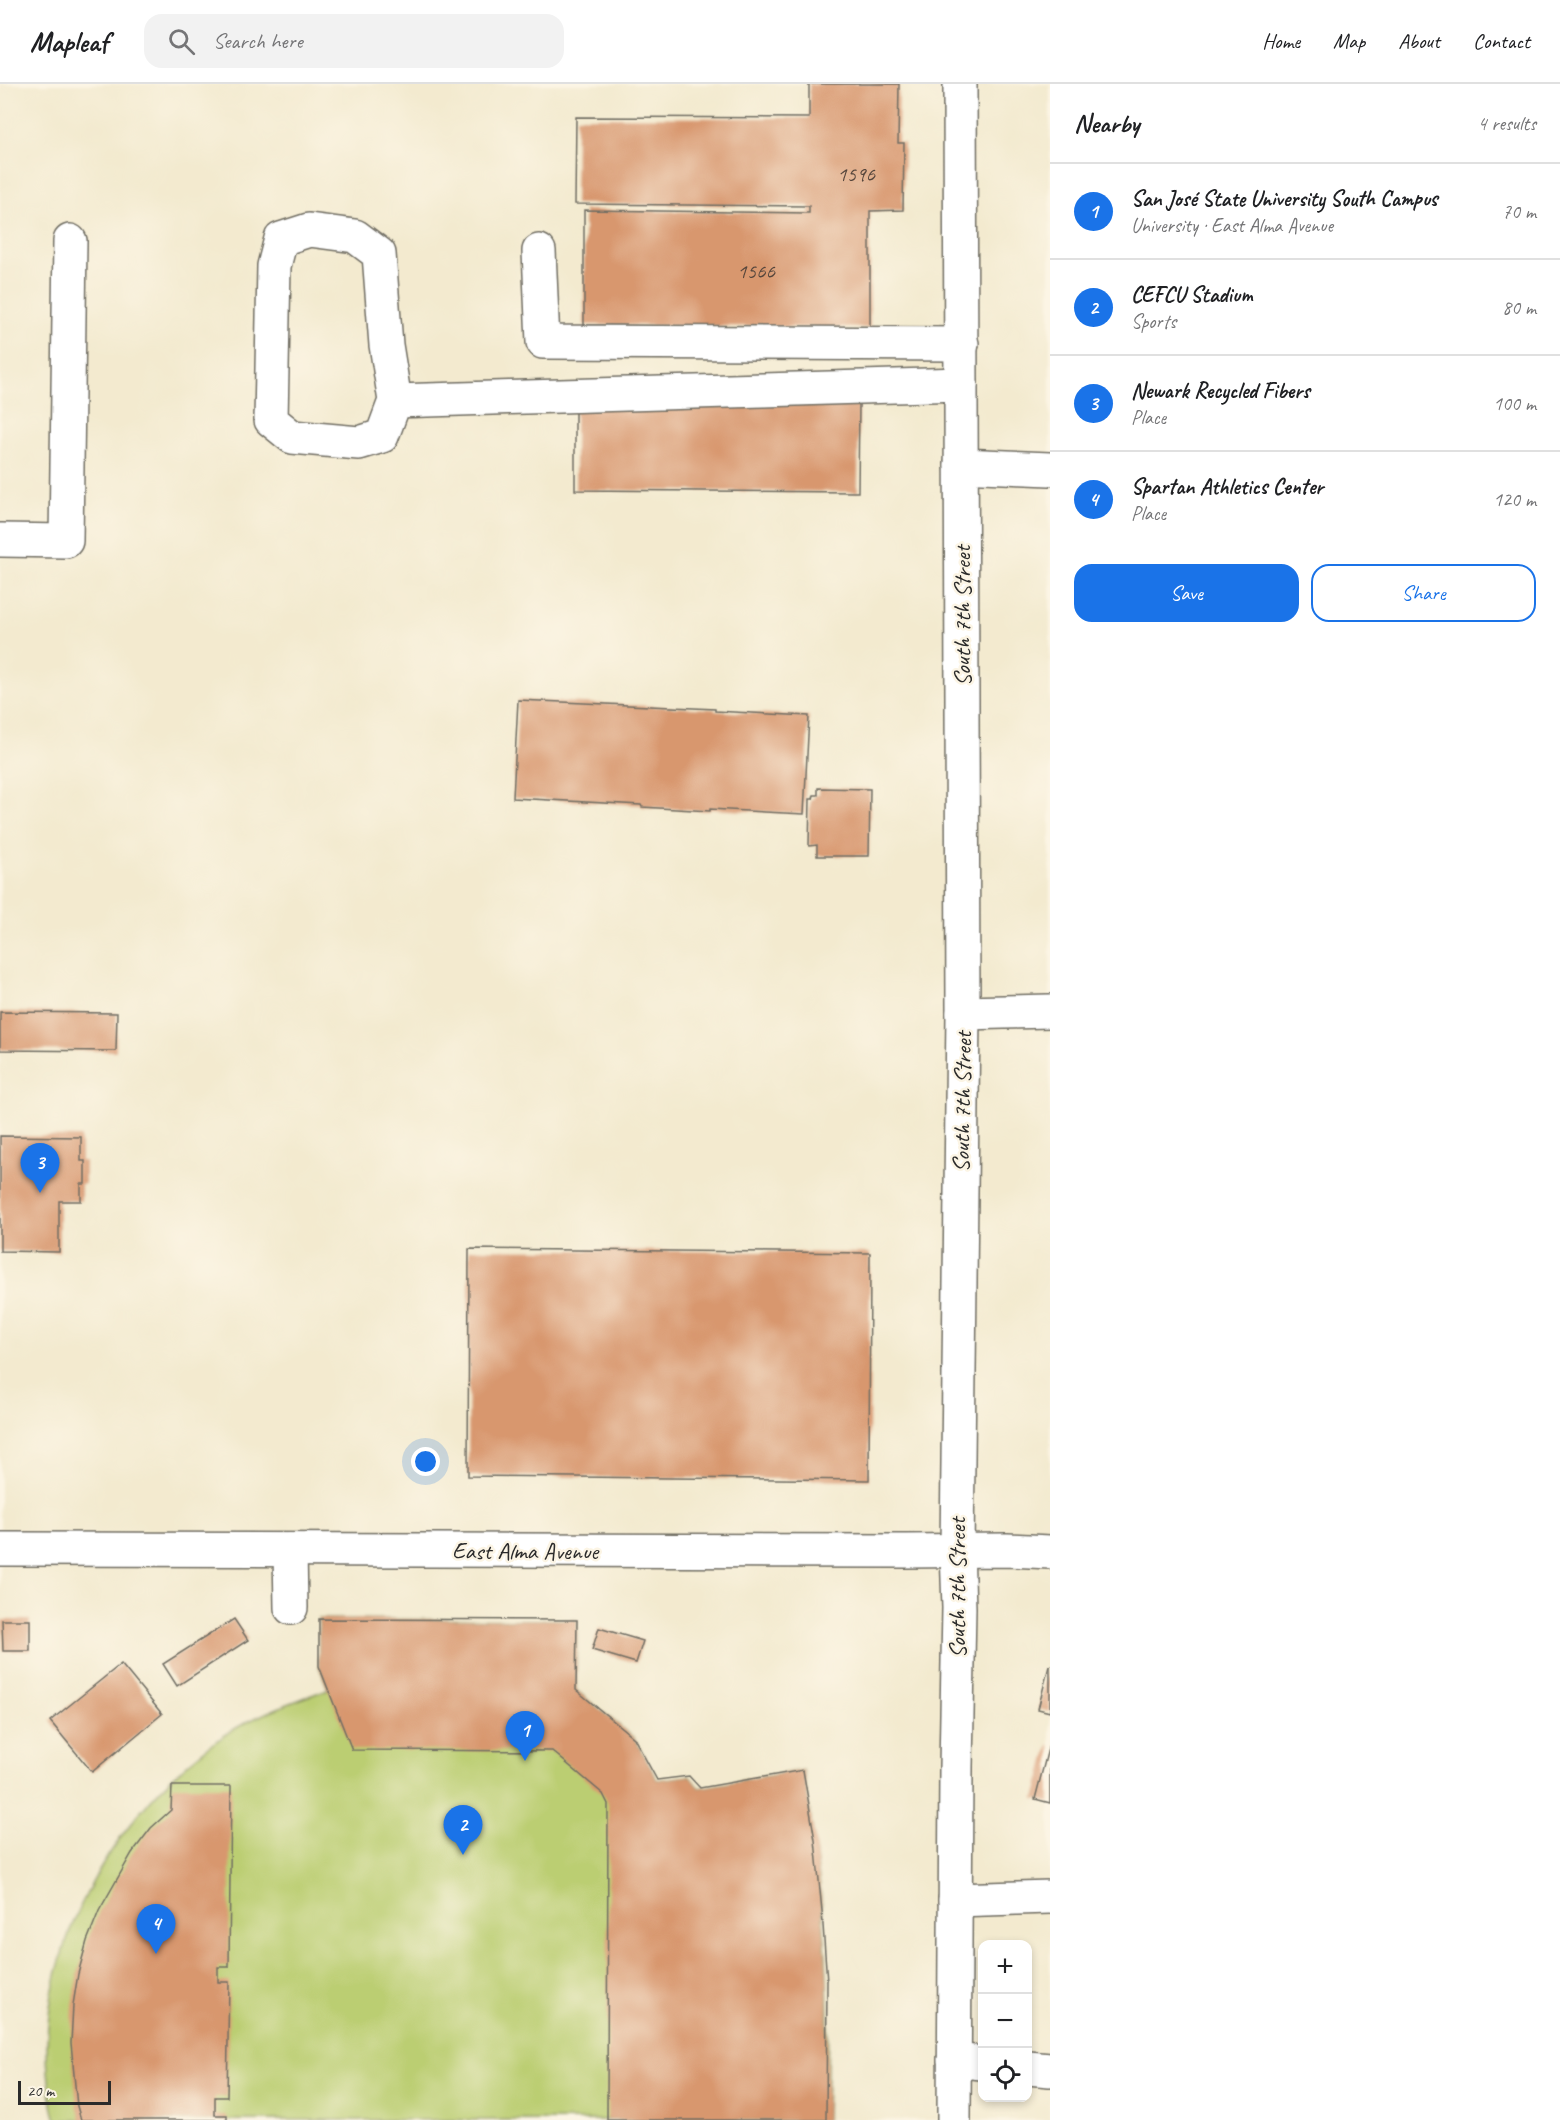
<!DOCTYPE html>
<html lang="en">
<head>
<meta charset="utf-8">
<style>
  :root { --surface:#fff; --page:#f2f2f2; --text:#202124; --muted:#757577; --line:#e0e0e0; --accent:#1a73e8 }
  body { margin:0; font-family:Caveat,sans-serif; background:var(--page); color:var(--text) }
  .controls { position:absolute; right:18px; bottom:18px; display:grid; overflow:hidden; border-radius:12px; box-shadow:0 3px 9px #0003 }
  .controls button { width:54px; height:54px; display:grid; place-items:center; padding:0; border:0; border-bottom:2px solid var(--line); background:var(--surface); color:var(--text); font:30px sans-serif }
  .scale { position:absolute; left:18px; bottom:15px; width:93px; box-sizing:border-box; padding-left:6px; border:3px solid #2b2b2b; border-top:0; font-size:16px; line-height:21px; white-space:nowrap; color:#2b2b2b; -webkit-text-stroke:4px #fcf5e5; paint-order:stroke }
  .you { position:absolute; left:426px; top:1378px; width:21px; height:21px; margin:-15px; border:4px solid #fff; border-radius:50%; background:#1a73e8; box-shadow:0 0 0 9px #1a73e833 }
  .badge { display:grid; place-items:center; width:39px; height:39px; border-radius:50%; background:var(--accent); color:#fff; font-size:20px; font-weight:700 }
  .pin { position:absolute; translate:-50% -50px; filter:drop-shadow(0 2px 3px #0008) }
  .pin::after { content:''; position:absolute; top:32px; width:21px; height:18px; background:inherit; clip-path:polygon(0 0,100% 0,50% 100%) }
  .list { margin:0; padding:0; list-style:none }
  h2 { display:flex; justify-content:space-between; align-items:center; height:78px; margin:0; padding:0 24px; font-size:26px }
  h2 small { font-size:20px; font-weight:400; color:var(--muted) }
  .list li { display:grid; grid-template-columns:39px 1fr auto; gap:18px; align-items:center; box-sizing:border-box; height:96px; padding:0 24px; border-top:2px solid var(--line) }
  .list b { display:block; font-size:22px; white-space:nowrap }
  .list p { margin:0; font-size:20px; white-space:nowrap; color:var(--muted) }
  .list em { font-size:20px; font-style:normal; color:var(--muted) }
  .actions { display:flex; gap:12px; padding:18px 24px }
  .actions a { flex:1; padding:14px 0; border:2px solid var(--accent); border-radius:18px; text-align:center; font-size:21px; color:var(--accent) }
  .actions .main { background:var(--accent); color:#fff }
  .icon { flex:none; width:33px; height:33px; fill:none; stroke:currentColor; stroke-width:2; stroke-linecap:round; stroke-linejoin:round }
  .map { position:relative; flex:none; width:1050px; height:2036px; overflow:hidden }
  header { display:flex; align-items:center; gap:36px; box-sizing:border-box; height:84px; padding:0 30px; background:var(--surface); border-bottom:2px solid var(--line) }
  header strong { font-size:28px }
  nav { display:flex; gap:33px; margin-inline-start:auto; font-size:21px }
  .search { width:420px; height:54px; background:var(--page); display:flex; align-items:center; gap:15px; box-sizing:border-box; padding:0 21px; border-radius:18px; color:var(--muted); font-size:22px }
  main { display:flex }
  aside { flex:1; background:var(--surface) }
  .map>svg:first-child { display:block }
</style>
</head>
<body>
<header>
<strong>Mapleaf</strong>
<div class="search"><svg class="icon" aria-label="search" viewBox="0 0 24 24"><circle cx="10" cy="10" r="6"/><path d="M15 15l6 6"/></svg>Search here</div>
<nav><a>Home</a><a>Map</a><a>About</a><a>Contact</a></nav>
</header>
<main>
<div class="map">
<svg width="1050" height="2036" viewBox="0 0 1050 2036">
  <rect width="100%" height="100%" fill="#fcf5e5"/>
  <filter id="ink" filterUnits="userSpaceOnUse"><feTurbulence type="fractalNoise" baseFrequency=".0167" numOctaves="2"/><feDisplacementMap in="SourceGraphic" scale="12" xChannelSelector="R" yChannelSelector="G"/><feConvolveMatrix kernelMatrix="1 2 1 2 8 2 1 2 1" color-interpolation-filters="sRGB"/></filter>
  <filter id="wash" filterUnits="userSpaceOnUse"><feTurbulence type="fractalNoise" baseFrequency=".008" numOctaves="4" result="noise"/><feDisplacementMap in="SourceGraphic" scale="24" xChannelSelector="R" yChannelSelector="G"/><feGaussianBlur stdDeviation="1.35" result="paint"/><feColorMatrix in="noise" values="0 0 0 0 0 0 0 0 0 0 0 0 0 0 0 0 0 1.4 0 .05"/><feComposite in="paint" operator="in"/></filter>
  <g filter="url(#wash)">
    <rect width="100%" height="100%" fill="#f3eacf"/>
    <path fill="#bbce72" stroke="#737c4e" stroke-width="1.5" d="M 319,1535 L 577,1536 L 576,1606 L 634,1654 L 657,1696 L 689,1692 L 700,1704 L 803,1686 C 815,1756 825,1827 827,1899 C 829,1945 827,1990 826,2036 L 56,2036 C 50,2020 50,2004 48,1987 C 37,1859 120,1721 225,1651 C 257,1630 293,1618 328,1605 L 319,1582 Z"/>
    <g id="blocks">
      <g fill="#d8976e">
        <polygon points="809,0 899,0 898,59 904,59 903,126 870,127 870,244 584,241 584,126 809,129 809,122 575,120 576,33 809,34"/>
        <polygon points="575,318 859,320 858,408 575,406"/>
        <polygon points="518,616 715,625 715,627 809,632 804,730 710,725 710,727 642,723 641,721 513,714"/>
        <polygon points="818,704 870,705 869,772 817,772 817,761 809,762 810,715 813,715 814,711 818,711"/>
        <polygon points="0,928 117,929 116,967 0,966"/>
        <polygon points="0,1052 81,1053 81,1077 85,1077 85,1100 81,1100 81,1117 59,1117 59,1168 0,1167"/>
        <polygon points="469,1165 870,1169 869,1396 468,1392"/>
        <polygon points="234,1535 248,1556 177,1602 163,1580"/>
        <polygon points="319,1535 577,1536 576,1606 634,1654 657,1696 689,1692 700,1704 803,1686 815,1756 822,1827 827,1898 826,2036 607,2036 608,1720 603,1710 552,1667 352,1666 319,1582"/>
        <polygon points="2,1536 30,1536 30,1567 3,1567"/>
        <polygon points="599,1544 643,1557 636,1579 592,1566"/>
        <polygon points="121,1580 162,1630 92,1688 50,1637"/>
        <polygon points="1049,1582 1050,1582 1050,1628 1038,1625"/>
        <polygon points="1049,1661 1050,1661 1050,1719 1035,1715"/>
        <polygon points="172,1702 231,1702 229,1883 218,1883 218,1898 229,1898 227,2013 215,2013 215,2031 227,2031 227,2036 81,2036 77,2022 71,1959 73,1921 78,1890 87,1857 99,1827 132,1769 151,1744 171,1726"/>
      </g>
    </g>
  </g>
  <g filter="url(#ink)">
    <use href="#blocks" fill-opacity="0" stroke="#716e64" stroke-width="1.5"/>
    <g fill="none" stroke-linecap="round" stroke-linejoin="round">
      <g stroke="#716e64" stroke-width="36">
        <g id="minor">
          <polygon points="309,146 355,152 379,170 386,261 395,317 382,352 359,359 292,353 271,336 274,182 281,155"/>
          <polyline points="539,167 543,258 962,260"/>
          <polyline points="395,317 961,300"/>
          <polyline points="961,381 1050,385"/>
          <polyline points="0,456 66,457 70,157"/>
          <polyline points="963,929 1050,927"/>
          <polyline points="290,1466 291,1524"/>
          <polyline points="955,1816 1050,1813"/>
          <polyline points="954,1976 982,1979"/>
          <polyline points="1028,1984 1050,1986"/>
          <polyline points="954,2036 956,1683 959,1524 957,1466 963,929 960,0"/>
        </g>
      </g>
      <g stroke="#716e64" stroke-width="36">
        <polyline id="major" points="0,1465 906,1467 1007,1466 1050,1468"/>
      </g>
      <use href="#minor" stroke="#fff" stroke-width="33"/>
      <use href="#major" stroke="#fff" stroke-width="33"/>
    </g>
  </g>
  <g text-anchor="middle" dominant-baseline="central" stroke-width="5" stroke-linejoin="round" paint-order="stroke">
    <g font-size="21" fill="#56463c">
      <text x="856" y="90">1596</text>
      <text x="756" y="187">1566</text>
    </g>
    <g font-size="24" fill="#2b2b2b" stroke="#fcf5e5">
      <text transform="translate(962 532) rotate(-90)">South 7th Street</text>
      <text transform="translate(962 1018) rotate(-89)">South 7th Street</text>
      <text x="525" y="1467">East Alma Avenue</text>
      <text transform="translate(957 1504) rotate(-90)">South 7th Street</text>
    </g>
  </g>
</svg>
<div class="controls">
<button>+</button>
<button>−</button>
<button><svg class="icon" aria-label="locate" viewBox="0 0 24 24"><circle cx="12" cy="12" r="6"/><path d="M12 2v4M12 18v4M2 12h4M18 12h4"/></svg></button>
</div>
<div class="scale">20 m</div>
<div class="you"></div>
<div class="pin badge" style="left:525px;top:1677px">1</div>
<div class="pin badge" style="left:463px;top:1771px">2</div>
<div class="pin badge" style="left:40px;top:1109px">3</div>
<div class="pin badge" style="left:156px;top:1870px">4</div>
</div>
<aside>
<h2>Nearby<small>4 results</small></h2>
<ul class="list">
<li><span class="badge">1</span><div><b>San José State University South Campus</b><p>University · East Alma Avenue</p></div><em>70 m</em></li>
<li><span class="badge">2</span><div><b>CEFCU Stadium</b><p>Sports</p></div><em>80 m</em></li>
<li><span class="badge">3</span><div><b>Newark Recycled Fibers</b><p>Place</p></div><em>100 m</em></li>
<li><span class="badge">4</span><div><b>Spartan Athletics Center</b><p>Place</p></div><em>120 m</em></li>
</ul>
<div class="actions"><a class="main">Save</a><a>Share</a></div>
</aside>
</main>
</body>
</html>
